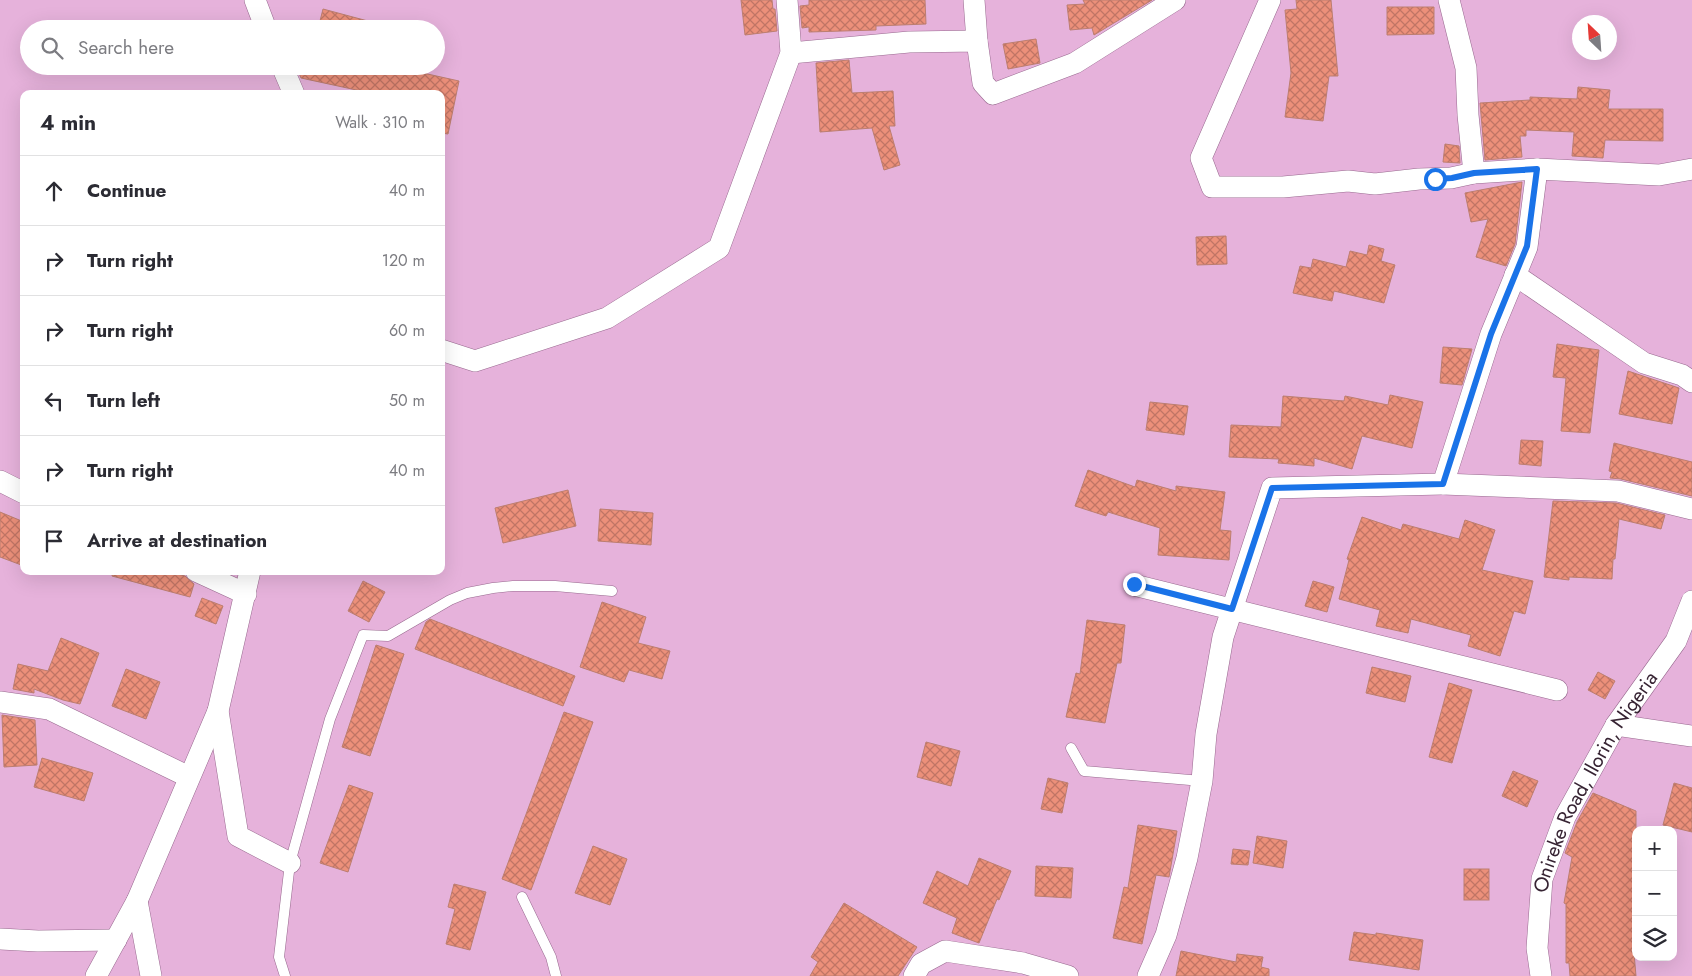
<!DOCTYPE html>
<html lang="en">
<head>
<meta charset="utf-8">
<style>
  :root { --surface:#fff; --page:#f7f7f7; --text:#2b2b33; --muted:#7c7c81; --line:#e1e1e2 }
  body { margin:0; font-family:Jost,sans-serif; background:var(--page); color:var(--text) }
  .controls { position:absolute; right:15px; bottom:15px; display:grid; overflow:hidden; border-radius:10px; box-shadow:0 5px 20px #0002 }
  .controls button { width:45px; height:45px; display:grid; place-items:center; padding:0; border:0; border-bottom:1px solid var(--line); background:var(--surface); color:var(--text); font:25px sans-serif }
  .compass { position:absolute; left:1572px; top:15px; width:45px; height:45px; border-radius:50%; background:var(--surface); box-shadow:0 5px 20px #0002; rotate:335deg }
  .stop { position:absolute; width:15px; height:15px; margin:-11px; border:4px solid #1a73e8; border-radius:50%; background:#fff }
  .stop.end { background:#1a73e8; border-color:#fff; box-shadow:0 1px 5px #0008 }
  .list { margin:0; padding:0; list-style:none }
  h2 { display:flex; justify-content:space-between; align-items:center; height:65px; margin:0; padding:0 20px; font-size:21px }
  h2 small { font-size:16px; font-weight:400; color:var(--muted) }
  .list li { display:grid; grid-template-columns:32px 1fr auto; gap:15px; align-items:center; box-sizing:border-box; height:70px; padding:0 20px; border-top:1px solid var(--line) }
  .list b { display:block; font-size:19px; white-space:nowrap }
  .list em { font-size:16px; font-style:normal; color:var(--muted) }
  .icon { flex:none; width:28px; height:28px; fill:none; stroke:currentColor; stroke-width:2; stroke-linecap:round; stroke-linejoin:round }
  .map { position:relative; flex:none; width:1692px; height:976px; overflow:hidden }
  .search { position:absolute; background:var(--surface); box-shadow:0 5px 20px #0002; left:20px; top:20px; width:425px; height:55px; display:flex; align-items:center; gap:12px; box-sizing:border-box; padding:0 18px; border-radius:28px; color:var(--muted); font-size:19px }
  .panel { position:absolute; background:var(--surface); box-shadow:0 5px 20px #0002; left:20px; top:90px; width:425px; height:485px; border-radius:10px }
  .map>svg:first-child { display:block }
</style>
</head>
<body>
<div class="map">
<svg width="1692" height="976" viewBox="0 0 1692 976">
  <defs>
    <pattern id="building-cross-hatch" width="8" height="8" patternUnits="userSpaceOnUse" patternTransform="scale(1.25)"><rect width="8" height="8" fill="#ec907a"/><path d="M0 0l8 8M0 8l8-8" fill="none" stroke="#c07565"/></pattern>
  </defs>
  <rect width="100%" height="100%" fill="#e6b2db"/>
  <g fill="url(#building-cross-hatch)" stroke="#bc7e70">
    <polygon points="741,0 772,0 773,9 775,9 777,31 745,35"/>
    <polygon points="809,0 925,0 926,24 876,26 876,30 809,32 809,27 802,28 800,6 809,5"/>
    <polygon points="1083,0 1152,0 1094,35 1092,28 1070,30 1067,5 1085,4"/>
    <polygon points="1296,0 1331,0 1338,76 1329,76 1323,121 1285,117 1291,73 1285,10 1297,9"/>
    <polygon points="1387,7 1434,7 1434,34 1387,35"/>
    <polygon points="323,9 379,24 379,29 318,29"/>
    <polygon points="1036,39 1040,63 1008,69 1003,44"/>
    <polygon points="849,60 852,93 893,91 895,126 889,126 900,165 884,170 872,128 820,132 816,63"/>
    <polygon points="296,66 405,66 405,69 459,81 448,134 441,133 441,94 375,94 301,78"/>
    <polygon points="1578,87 1610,90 1608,109 1663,109 1663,141 1605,140 1603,158 1572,156 1574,132 1526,130 1526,136 1520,136 1522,157 1485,160 1480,103 1530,100 1530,97 1577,99"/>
    <polygon points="1445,144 1459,146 1460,163 1443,162"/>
    <polygon points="1522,182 1515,244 1506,266 1476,257 1488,219 1471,222 1465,193"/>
    <polygon points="1226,236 1227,264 1197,265 1196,237"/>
    <polygon points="1369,245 1384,249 1381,261 1395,265 1384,303 1334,291 1332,301 1293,293 1300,266 1311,268 1313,259 1346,267 1350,251 1367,255"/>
    <polygon points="1557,344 1599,350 1590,433 1561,431 1566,378 1553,377"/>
    <polygon points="1443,347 1472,349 1462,385 1440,383"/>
    <polygon points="1628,371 1679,388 1672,424 1619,414"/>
    <polygon points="1390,395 1423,402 1412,448 1362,436 1352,469 1314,458 1314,466 1278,463 1279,459 1229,457 1231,425 1281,427 1283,396 1344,401 1345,396 1388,405"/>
    <polygon points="1150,402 1188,406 1184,435 1146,430"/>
    <polygon points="1521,440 1543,441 1541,466 1519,464"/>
    <polygon points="1614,443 1692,462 1692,496 1621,479 1610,478 1612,472 1609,471"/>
    <polygon points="1088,470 1135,487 1137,480 1176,491 1176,486 1225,492 1220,530 1231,531 1229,560 1158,555 1160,528 1108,512 1106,516 1075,506"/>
    <polygon points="568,490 576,526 503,543 495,508"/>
    <polygon points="1553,501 1616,503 1665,515 1661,529 1619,519 1615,559 1613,559 1612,579 1569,577 1569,580 1544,577"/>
    <polygon points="600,509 653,513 651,545 598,541"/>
    <polygon points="0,512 24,522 24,566 0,557"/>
    <polygon points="1362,517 1401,530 1403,524 1459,539 1465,520 1495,530 1482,570 1533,581 1525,614 1514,611 1500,656 1468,646 1471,635 1411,619 1408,633 1376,626 1380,610 1339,599 1349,560 1347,559"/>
    <polygon points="113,571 165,571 185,576 194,584 190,597 112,576"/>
    <polygon points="363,581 385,592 369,622 348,611"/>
    <polygon points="1313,581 1334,587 1327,612 1305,606"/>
    <polygon points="202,598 223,606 216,624 195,616"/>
    <polygon points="602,602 646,617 638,643 670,651 662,679 629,670 624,682 580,667"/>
    <polygon points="430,619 575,676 563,706 415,649 426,622"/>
    <polygon points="1087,620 1125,625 1121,663 1117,663 1105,723 1066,717 1076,673 1080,674"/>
    <polygon points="61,638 99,653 80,704 63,700 34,689 34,693 13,689 18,664 48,671"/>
    <polygon points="376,645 404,654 370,756 342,747"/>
    <polygon points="1372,667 1411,676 1405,702 1366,693"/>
    <polygon points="126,669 160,682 146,719 112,706"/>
    <polygon points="1598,672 1615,681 1605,699 1588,690"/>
    <polygon points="1449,683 1472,690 1452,763 1429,757"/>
    <polygon points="564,712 593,722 531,890 502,879"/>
    <polygon points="2,715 35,720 37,765 4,767"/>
    <polygon points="926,742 960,751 951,786 917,777"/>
    <polygon points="42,758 93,773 84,801 34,787"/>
    <polygon points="1513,771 1538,781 1527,807 1502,796"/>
    <polygon points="1048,778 1068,783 1062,813 1041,809"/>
    <polygon points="1674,783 1692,788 1692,832 1663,825"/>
    <polygon points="349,785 373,793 348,872 320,863"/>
    <polygon points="1593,793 1636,811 1636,953 1634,953 1636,976 1570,976 1569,963 1566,963 1566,904 1564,903 1572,857 1565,853 1577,822"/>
    <polygon points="1138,825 1177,831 1169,877 1156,875 1142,944 1113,938 1124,887 1128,888"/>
    <polygon points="1257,836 1287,841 1283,868 1253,863"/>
    <polygon points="593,846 627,859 610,905 575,893"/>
    <polygon points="1233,849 1250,851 1248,865 1231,864"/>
    <polygon points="979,858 1011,871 999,900 997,899 979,943 952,933 957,918 923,903 937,871 968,886"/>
    <polygon points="1036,866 1073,868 1071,898 1035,896"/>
    <rect x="1464" y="869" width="25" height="31"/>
    <polygon points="454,884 486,892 470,950 446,944 455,909 448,907"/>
    <polygon points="844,903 917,947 898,976 810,976 818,962 811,957"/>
    <polygon points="1354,932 1376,935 1376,933 1423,940 1419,970 1349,960"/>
    <polygon points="1181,951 1236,962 1237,954 1263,957 1261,967 1269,969 1269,976 1176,976"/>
  </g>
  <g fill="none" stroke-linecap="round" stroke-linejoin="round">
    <g stroke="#98698f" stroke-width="11">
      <g id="service">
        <polyline points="1071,748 1084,771 1202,781"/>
        <polyline points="522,897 551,957 556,976"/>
        <polyline points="285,976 279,957 290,863 330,719 363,635 388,636 450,600 467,593 493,588 513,586 555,586 612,591"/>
      </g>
    </g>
    <g stroke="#98698f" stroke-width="22">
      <g id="minor">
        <polyline points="255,0 266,29"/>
        <polyline points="974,0 977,41"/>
        <polyline points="1270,0 1201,158 1212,187 1283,187 1348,181 1375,184 1419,179 1451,178 1474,173 1537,169 1659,175 1692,169"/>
        <polyline points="1449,0 1466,68 1468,115 1474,173"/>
        <polyline points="791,53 909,42 977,41 983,83 993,94 1075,63 1175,0"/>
        <polyline points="282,66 294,94"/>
        <polyline points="1515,275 1644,363 1682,375 1692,382"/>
        <polyline points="441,350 475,361 607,318 719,248 791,53 787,0"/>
        <polyline points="0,481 24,493"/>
        <polyline points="1443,484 1618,491 1692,509"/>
        <polyline points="196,571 246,594"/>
        <polyline points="1134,585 1557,690"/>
        <polyline points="0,702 49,709 189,777"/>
        <polyline points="218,711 238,836 290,863"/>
        <polyline points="1616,725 1692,736"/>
        <polyline points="137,901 151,976"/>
        <polyline points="0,939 38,941 116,940"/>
        <polyline points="96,976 137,901 218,711 250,571"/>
        <polyline points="914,976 921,964 945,951 1023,963 1068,976"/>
        <polyline points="1148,976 1166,935 1187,858 1202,781 1206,734 1223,637 1272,488 1443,484 1491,334 1527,247 1537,169"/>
        <path id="s1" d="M 1541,976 L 1537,948 L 1542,879 L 1565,817 L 1616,725 L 1676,641 L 1692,601"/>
      </g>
    </g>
    <use href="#service" stroke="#fff" stroke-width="10"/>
    <use href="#minor" stroke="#fff" stroke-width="21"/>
  </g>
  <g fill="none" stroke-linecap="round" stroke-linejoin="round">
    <polyline stroke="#1a73e8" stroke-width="6" points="1134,584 1232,609 1272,488 1443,484 1491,334 1527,246 1537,169 1474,173 1452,178 1435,179"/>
  </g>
  <g text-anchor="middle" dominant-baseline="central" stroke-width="4" stroke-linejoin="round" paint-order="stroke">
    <g font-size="20" fill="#372433" stroke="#f7dcf1">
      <text stroke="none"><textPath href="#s1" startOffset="208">Onireke Road, Ilorin, Nigeria</textPath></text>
    </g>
  </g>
</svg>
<div class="controls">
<button>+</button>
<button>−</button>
<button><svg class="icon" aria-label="layers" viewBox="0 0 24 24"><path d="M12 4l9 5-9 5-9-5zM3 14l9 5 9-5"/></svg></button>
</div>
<svg class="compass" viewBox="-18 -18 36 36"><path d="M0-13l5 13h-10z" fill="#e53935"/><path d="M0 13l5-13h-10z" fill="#7c7c81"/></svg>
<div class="stop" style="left:1435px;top:179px"></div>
<div class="stop end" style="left:1134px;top:584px"></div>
<div class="search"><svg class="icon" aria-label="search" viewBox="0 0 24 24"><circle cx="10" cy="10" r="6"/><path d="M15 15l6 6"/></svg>Search here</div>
<section class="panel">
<h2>4 min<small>Walk · 310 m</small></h2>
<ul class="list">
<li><svg class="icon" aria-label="ahead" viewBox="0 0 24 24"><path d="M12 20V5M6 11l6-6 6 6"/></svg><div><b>Continue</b></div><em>40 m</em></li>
<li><svg class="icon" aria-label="right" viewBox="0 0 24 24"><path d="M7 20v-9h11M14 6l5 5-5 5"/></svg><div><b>Turn right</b></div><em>120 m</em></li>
<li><svg class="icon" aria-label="right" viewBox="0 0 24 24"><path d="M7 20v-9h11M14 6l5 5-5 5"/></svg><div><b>Turn right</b></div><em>60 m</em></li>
<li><svg class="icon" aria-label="left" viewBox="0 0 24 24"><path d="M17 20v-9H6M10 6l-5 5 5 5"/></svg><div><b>Turn left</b></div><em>50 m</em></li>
<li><svg class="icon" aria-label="right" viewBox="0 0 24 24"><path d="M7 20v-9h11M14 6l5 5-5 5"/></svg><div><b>Turn right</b></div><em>40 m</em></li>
<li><svg class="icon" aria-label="arrive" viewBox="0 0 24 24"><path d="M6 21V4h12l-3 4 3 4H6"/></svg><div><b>Arrive at destination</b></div></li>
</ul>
</section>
</div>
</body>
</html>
